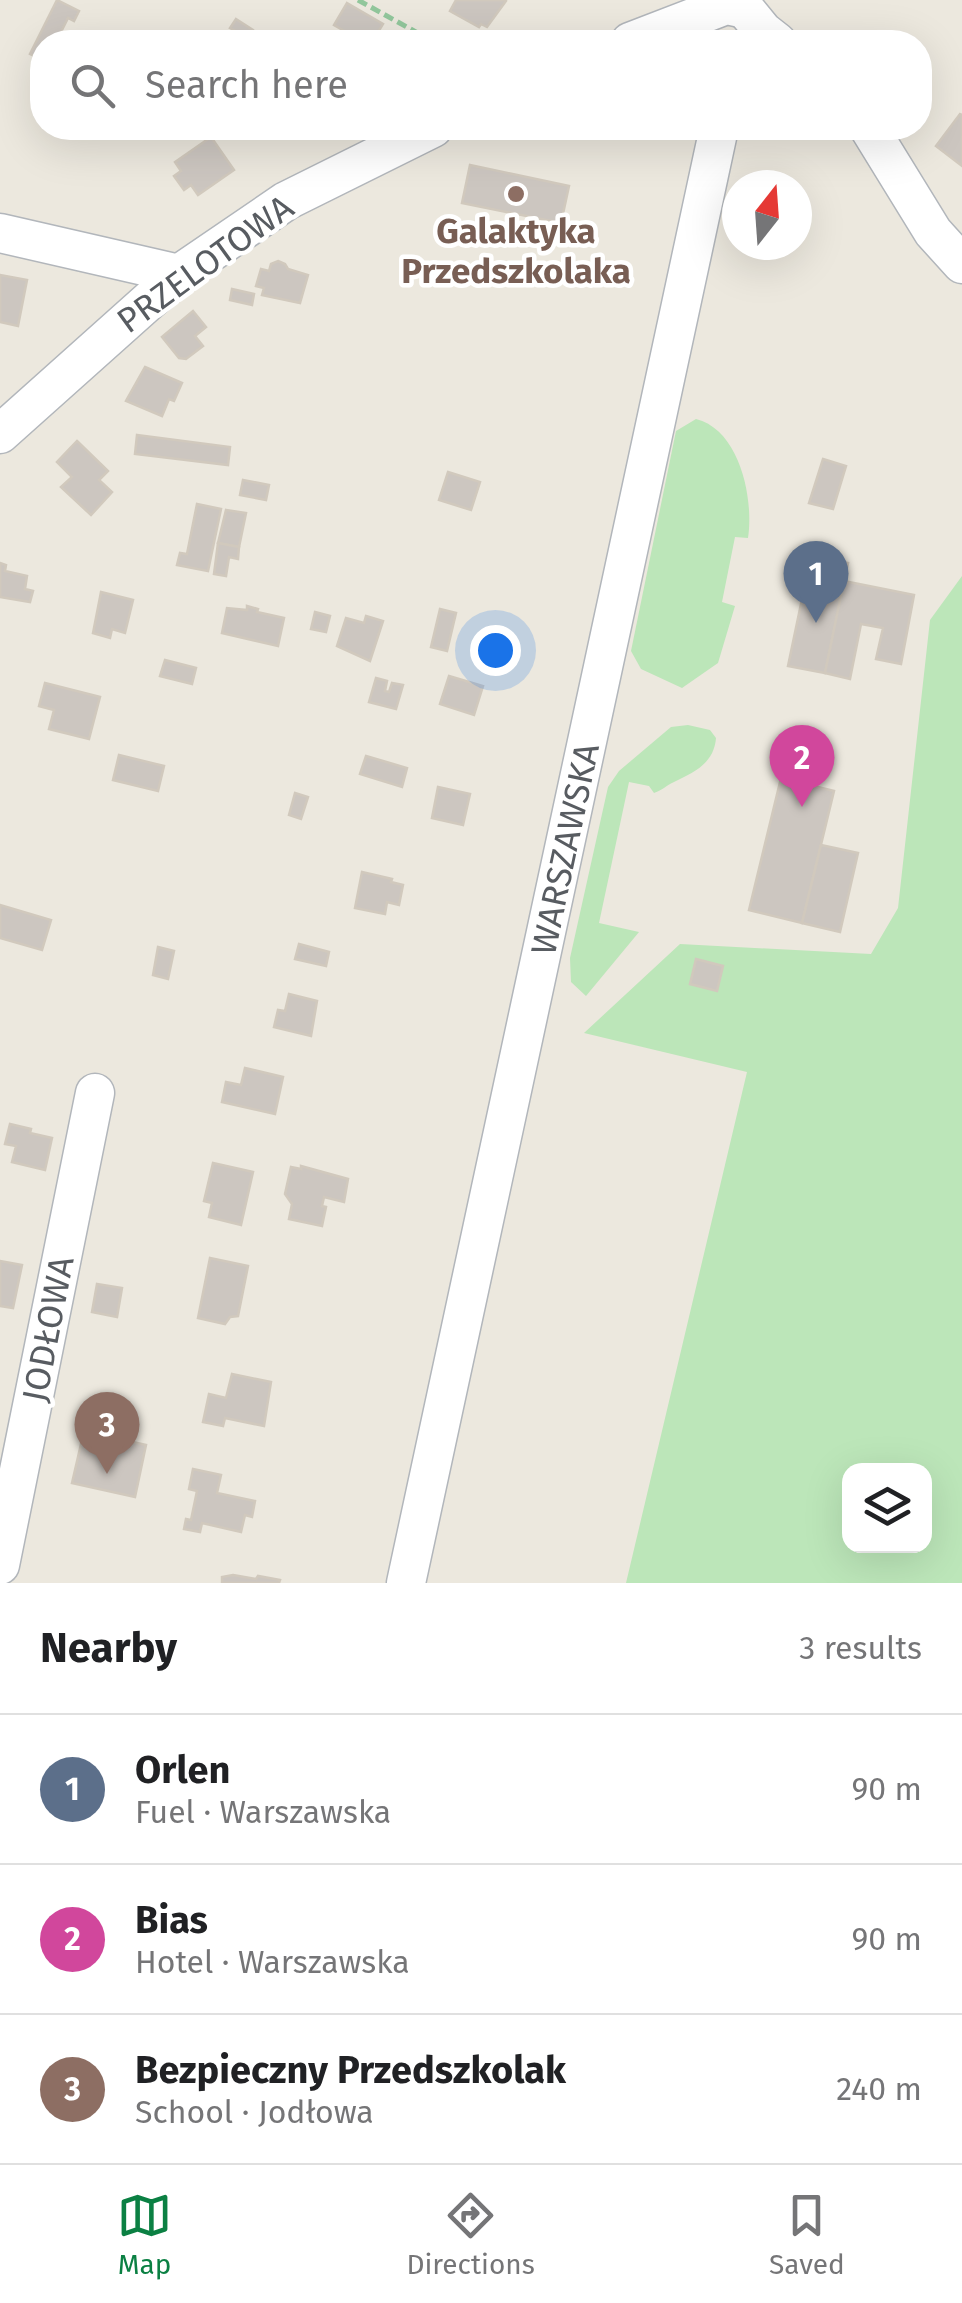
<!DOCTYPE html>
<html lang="en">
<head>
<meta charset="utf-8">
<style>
  :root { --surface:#fff; --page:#f2f2f2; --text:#202124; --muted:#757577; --line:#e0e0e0; --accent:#0b8043 }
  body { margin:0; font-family:"Fira Sans",sans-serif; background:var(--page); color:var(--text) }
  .controls { position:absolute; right:30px; bottom:30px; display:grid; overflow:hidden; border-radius:20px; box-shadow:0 10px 40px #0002 }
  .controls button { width:90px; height:90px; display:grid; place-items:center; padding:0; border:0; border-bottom:2px solid var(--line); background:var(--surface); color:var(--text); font:50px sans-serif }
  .compass { position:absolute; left:722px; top:170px; width:90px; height:90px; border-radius:50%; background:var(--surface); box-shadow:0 10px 40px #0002; rotate:17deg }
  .you { position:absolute; left:495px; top:650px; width:35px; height:35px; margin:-25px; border:8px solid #fff; border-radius:50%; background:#1a73e8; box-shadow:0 0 0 15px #1a73e833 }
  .badge { display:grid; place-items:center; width:65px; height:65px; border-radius:50%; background:var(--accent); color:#fff; font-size:32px; font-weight:700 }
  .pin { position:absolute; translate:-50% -82px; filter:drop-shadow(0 2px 5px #0008) }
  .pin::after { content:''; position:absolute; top:52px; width:35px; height:30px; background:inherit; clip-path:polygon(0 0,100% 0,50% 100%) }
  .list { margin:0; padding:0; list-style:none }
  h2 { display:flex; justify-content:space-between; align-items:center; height:130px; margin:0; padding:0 40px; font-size:42px }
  h2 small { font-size:32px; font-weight:400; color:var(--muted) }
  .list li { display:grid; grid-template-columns:65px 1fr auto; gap:30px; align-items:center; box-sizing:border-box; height:150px; padding:0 40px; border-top:2px solid var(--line) }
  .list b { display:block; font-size:38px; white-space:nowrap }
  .list p { margin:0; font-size:32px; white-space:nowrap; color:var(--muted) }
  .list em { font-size:32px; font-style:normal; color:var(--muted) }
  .icon { flex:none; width:55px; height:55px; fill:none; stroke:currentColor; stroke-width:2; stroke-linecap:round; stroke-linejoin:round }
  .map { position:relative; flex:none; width:962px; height:1583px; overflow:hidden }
  .search { position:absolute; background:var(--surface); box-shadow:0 10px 40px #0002; left:30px; right:30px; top:30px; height:110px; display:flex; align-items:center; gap:25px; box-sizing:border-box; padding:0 35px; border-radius:40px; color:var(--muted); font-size:38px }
  .sheet { height:580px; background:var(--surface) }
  nav { display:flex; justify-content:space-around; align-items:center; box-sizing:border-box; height:140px; border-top:2px solid var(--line); background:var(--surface); font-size:28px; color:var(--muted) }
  nav a { display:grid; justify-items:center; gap:5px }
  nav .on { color:var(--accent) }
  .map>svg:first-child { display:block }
</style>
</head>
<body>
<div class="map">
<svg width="962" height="1583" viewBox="0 0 962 1583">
  <rect width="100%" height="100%" fill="#ece8de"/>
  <g fill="#bce6b9" fill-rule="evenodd">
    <path d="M 696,419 C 740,430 754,499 748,538 L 735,537 L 722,602 L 735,606 L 718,663 L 682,688 L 641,669 L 631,651 L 676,431 Z"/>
    <path d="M 962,576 L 962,1583 L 626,1583 L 747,1072 L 584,1033 L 680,944 L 871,954 L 898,908 L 930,620 ZM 850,1470 L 924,1470 L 924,1546 L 850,1546 Z"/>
    <path d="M 688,725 L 710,730 L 716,738 C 714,763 695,772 674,782 C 665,786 663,790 654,793 L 649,786 L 629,782 L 599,923 L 639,932 L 586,996 L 571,982 L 570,958 L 608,787 L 619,771 L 671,727 Z"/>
  </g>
  <g fill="#ccc6c0" stroke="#d1c9bd" stroke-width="2.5">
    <polygon points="57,0 79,11 74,21 68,18 56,42 42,42 42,60 30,54"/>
    <polygon points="456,0 505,0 506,1 487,27 481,24 479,27 450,11"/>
    <polygon points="347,3 383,24 372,42 359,42 360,40 334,25"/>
    <polygon points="236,19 253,30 257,34 253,40 230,28"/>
    <polygon points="960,114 962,115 962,166 936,146"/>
    <polygon points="211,137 234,170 198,195 191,185 184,190 174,176 181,171 175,162"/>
    <polygon points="470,165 569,186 561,223 462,203"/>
    <polygon points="278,261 285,264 288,269 308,275 300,303 262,295 264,288 256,286 261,269 269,271 271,264"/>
    <polygon points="0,275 27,280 18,326 0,322"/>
    <polygon points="232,289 254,294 252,305 230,300"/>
    <polygon points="193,311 206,327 195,336 203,346 186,359 179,358 162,337"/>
    <polygon points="145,367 182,383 174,401 169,399 162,416 126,401"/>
    <polygon points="137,435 230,447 228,465 135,454"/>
    <polygon points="77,441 108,471 99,480 112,492 91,515 61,487 72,477 57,462"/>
    <polygon points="823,459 846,466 833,509 809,503"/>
    <polygon points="448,472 480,482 471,510 439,500"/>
    <polygon points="243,480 269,485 266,500 240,495"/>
    <polygon points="197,504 221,509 208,571 177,565 180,553 187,554"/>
    <polygon points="226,510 246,513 239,547 218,543"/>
    <polygon points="218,543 239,547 238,559 229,557 226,576 214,574"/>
    <polygon points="811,556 848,563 825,673 788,666"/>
    <polygon points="0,563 6,565 5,571 27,576 25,589 33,591 30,602 0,597"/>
    <polygon points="844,581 914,595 901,664 876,659 883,628 861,624 850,679 825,673"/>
    <polygon points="101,592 133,600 125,633 112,629 110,638 93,633"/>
    <polygon points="247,606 258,609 257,612 284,618 278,646 222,633 227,608 247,610"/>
    <polygon points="440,609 456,613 447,651 431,647"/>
    <polygon points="315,612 330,616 326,632 311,629"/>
    <polygon points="366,616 383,621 370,661 337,646 346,618 364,623"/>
    <polygon points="165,660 196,668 192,684 160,676"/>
    <polygon points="449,676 483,686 474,715 440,704"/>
    <polygon points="376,678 387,681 385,691 389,692 392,683 403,685 396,709 369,702"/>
    <polygon points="45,683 100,697 89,739 49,729 54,710 39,706"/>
    <polygon points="119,755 164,766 158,791 113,780"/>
    <polygon points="366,756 407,768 402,787 360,774"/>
    <polygon points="781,778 834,791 802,923 749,910"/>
    <polygon points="438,787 470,794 463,825 432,818"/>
    <polygon points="295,793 308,797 301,819 289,815"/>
    <polygon points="821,845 858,853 840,932 802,923"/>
    <polygon points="362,872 392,879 391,882 403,885 399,905 387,902 385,914 355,908"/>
    <polygon points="0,905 51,920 42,950 0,938"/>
    <polygon points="299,944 329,952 326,966 295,959"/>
    <polygon points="158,947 174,951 168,979 153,975"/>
    <polygon points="696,959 723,966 717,991 690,984"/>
    <polygon points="289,994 317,1001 311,1036 274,1027 278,1010 285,1011"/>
    <polygon points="245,1068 283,1077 275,1114 222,1102 226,1082 241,1085"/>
    <polygon points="10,1124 31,1129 30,1133 52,1138 45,1170 12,1162 16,1146 5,1144"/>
    <polygon points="213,1163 253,1172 241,1225 209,1217 212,1203 204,1201"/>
    <polygon points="301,1166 348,1179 344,1202 324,1197 322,1206 326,1207 322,1226 289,1219 292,1204 285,1194 291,1167 301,1169"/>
    <polygon points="210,1258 248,1266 238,1316 230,1317 225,1324 198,1318"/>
    <polygon points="0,1261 22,1265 13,1308 0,1306"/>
    <polygon points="97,1284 122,1288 117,1317 92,1312"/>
    <polygon points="232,1374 271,1382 264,1426 225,1418 223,1426 203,1422 209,1394 226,1398"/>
    <polygon points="84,1431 146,1445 135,1497 72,1483"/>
    <polygon points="193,1469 221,1475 217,1493 255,1501 252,1517 245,1515 241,1532 202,1523 200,1532 184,1529 186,1519 191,1520 197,1491 189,1489"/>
    <polygon points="233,1575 256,1579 258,1576 280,1580 279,1583 222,1583 222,1577"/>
  </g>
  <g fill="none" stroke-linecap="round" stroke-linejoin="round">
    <g stroke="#b2b6bb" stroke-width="41">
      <g id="minor">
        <polyline points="745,9 763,31 777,42"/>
        <polyline points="630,42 726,5 745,9"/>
        <polyline points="869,128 933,232 962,264"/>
        <polyline points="0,233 179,274"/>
        <polyline points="0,434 179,274 286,201 433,128"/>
        <polyline points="0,1565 95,1093"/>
        <polyline points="406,1583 719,128"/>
      </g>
    </g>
    <polyline stroke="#92c79c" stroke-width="5" stroke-dasharray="10 5" stroke-linecap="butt" points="358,0 434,42"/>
    <use href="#minor" stroke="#fff" stroke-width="38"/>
  </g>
  <circle fill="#8d6e63" stroke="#fff" stroke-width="4" cx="516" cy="194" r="10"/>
  <g text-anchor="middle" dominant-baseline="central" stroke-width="9" stroke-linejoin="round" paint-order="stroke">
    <g font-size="35" font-weight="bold" fill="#785e54" stroke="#fff">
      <text x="516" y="231">Galaktyka<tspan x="516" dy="40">Przedszkolaka</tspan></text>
    </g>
    <g font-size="35" fill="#585c61" stroke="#fff">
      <text transform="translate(205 264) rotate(-36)">PRZELOTOWA</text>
      <text transform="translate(565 849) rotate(-78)">WARSZAWSKA</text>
      <text transform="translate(48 1329) rotate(-79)">JODŁOWA</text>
    </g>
  </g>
</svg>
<div class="controls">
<button><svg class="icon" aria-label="layers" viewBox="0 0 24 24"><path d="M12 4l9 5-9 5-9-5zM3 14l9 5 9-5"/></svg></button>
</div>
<svg class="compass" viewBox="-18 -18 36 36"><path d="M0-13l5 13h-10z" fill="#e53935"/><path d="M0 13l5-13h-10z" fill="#757577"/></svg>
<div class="you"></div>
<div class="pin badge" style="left:816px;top:623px;background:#5c6f8a">1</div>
<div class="pin badge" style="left:802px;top:807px;background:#d1479c">2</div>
<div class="pin badge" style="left:107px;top:1474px;background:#8d6e63">3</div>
<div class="search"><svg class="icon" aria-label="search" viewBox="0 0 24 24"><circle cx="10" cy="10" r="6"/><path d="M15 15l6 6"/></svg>Search here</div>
</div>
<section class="sheet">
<h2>Nearby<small>3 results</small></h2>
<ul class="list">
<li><span class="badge" style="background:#5c6f8a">1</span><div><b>Orlen</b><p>Fuel · Warszawska</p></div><em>90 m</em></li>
<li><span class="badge" style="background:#d1479c">2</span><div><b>Bias</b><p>Hotel · Warszawska</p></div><em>90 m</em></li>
<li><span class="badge" style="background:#8d6e63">3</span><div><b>Bezpieczny Przedszkolak</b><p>School · Jodłowa</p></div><em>240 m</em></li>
</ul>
</section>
<nav>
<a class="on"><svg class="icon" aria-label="map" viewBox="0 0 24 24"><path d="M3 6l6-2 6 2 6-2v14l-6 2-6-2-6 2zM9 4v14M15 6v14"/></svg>Map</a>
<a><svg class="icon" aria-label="directions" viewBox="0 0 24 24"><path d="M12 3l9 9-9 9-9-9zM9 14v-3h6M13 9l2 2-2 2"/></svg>Directions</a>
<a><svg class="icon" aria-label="saved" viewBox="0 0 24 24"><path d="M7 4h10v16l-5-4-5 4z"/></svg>Saved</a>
</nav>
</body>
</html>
